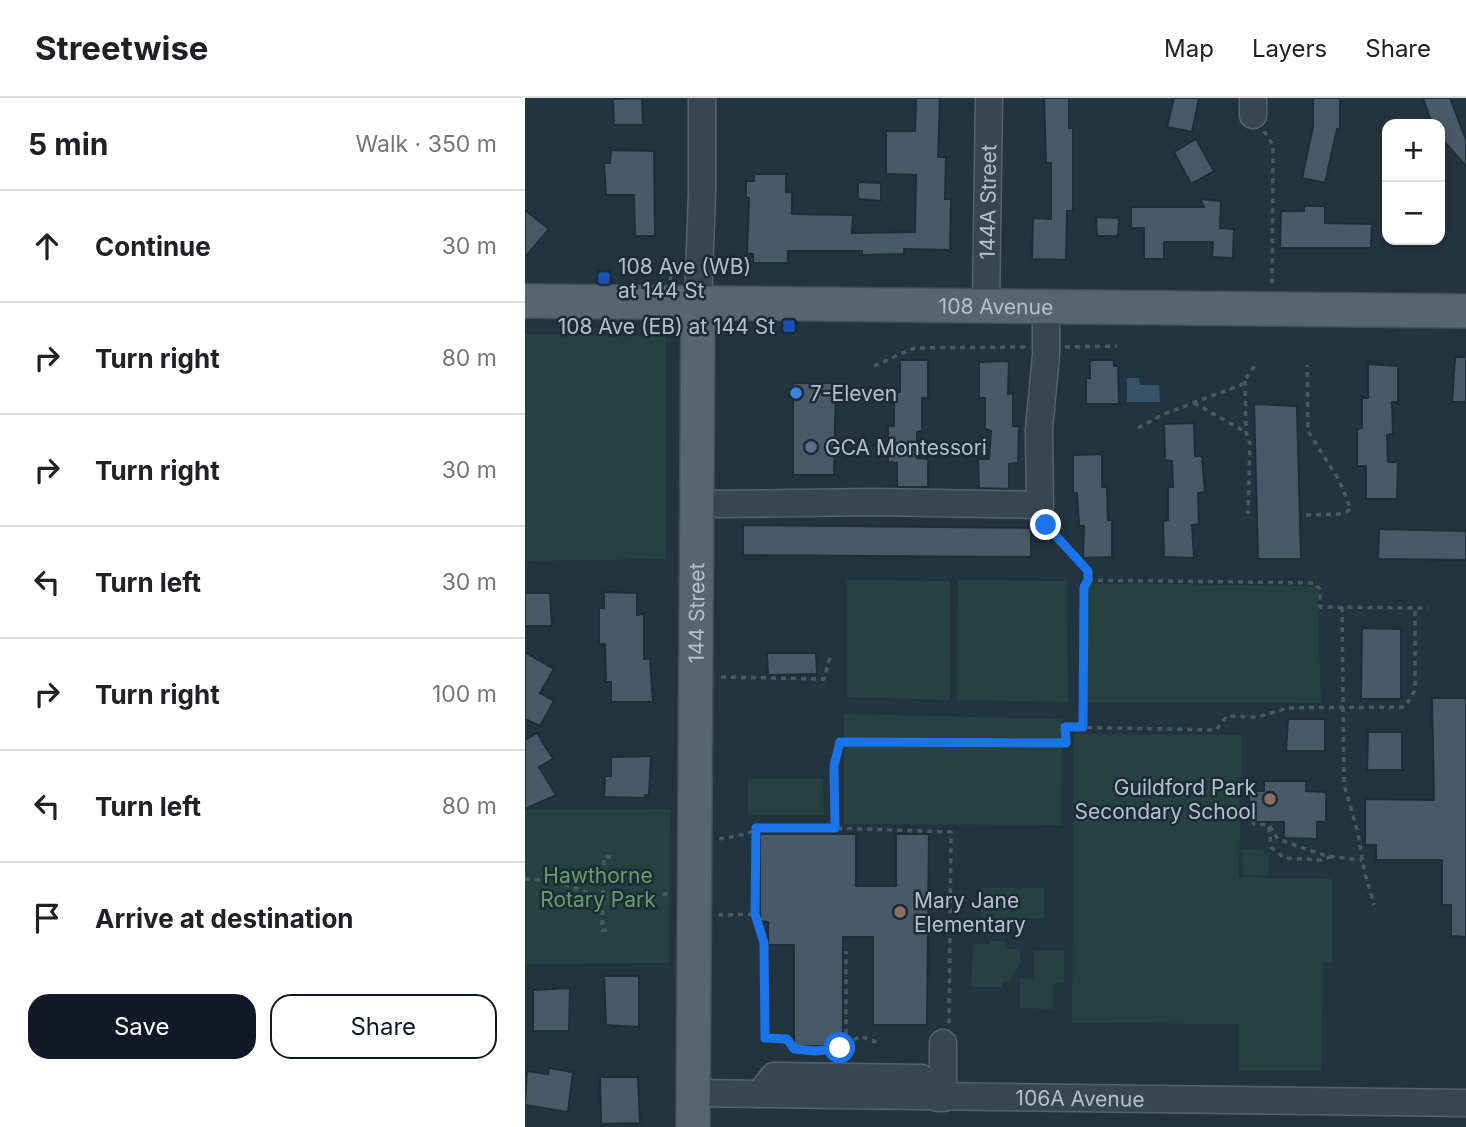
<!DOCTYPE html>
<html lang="en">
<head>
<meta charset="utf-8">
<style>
  :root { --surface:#fff; --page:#f6f6f6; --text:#202124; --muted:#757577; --line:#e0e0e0; --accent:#111827 }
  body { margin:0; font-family:Inter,sans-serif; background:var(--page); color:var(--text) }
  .controls { position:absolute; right:21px; top:21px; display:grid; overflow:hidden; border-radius:14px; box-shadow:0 4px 10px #0003 }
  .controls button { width:63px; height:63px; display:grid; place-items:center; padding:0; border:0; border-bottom:2px solid var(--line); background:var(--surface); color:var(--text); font:35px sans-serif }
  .stop { position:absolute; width:21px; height:21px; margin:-16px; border:5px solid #1a73e8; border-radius:50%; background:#fff }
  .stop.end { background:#1a73e8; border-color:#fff; box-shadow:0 2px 7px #0008 }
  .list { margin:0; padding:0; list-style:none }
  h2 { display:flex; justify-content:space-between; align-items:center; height:91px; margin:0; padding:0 28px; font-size:30px }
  h2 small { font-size:23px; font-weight:400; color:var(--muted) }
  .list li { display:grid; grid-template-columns:46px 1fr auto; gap:21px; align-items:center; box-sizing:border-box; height:112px; padding:0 28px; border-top:2px solid var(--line) }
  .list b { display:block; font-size:26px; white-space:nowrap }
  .list em { font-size:23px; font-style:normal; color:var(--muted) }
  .actions { display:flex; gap:14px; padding:21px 28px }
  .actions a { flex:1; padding:16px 0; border:2px solid var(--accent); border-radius:21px; text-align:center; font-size:24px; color:var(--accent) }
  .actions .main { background:var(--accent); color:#fff }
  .icon { flex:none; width:38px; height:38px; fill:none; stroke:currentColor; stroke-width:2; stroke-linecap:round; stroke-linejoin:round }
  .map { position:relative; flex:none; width:941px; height:1029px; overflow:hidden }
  header { display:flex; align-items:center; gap:42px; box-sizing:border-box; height:98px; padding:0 35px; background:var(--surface); border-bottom:2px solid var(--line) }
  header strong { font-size:33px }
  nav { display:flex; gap:38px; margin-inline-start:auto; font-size:24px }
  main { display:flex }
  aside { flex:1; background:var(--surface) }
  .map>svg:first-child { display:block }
</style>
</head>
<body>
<header>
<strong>Streetwise</strong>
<nav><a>Map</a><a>Layers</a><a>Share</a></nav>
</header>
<main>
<aside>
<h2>5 min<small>Walk · 350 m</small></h2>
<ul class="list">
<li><svg class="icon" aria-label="ahead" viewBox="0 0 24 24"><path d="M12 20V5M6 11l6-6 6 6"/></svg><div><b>Continue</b></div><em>30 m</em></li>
<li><svg class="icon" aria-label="right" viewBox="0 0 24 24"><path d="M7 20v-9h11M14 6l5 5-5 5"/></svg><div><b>Turn right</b></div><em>80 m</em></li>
<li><svg class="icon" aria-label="right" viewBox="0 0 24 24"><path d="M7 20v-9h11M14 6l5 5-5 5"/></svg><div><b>Turn right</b></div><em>30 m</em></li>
<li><svg class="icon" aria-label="left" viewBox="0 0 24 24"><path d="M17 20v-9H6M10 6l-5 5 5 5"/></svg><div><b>Turn left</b></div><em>30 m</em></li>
<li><svg class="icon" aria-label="right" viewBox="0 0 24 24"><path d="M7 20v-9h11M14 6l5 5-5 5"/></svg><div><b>Turn right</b></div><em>100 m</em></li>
<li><svg class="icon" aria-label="left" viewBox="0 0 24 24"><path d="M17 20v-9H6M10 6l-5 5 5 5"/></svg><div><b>Turn left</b></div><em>80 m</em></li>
<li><svg class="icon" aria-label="arrive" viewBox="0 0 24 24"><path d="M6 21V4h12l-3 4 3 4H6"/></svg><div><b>Arrive at destination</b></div></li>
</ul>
<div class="actions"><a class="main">Save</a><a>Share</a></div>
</aside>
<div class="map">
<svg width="941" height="1029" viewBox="0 0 941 1029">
  <rect width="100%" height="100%" fill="#233441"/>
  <g fill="#254241">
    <polygon points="0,236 141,238 141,461 0,463"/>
    <polygon points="322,482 425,483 425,602 322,599"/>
    <polygon points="433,482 542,483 543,604 432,602"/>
    <polygon points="564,485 792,488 796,605 561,604"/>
    <polygon points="319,616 537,621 536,727 319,726"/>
    <polygon points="549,636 717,637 714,779 807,781 807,864 798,865 796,972 714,972 714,926 547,925"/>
    <polygon points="223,681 298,681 299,717 223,717"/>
    <polygon points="145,711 144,865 0,866 0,712"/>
    <polygon points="717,752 737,752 744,760 743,777 718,777"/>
    <polygon points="457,790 519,790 519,820 456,821"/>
    <polygon points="466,843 480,843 480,851 495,851 495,865 485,883 478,883 477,889 446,889 448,846 465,846"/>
    <polygon points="539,852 539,885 528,886 528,911 495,910 495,881 509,880 509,853"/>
  </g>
  <polygon fill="#365369" points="602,280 614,280 615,287 634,287 635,304 602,304"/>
  <g fill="#475a67" stroke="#1e2d38" stroke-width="2">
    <polygon points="117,0 118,27 89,27 88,1"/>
    <polygon points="391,0 415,0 413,59 421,59 420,101 426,101 425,152 379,151 379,156 337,157 337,153 263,153 263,165 228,165 228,156 222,156 224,100 221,100 221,83 229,83 229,76 261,76 261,94 267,94 267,116 328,117 327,135 390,134 391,77 361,76 361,33 390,33"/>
    <polygon points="519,0 544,0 544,30 548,30 548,113 542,113 541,162 507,161 508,120 526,121 526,65 521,65"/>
    <polygon points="649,0 674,0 667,34 642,29"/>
    <polygon points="788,0 815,0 815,31 812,31 800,85 777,80 788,29"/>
    <polygon points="898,0 925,0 941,42 941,68 915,39 915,26 907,26"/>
    <polygon points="671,41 689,73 666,86 649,54"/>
    <polygon points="86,52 129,53 130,138 110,138 109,97 81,97 79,65 85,65"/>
    <polygon points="333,84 356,85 356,103 333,101"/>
    <polygon points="675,101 696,103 695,130 709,131 708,160 687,159 688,144 639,144 639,161 619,161 619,130 606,130 606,109 679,109"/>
    <polygon points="779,108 800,108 800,125 847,126 846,150 755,150 756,113 779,113"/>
    <polygon points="0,112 24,131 0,159"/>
    <polygon points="571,119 594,120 593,138 572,138"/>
    <polygon points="930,259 941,259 941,304 927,304"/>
    <polygon points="375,262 403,262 403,300 397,300 397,333 392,334 392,360 403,361 403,389 372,389 372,365 363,364 363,328 369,328 369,295 375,294"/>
    <polygon points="565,262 589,262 589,268 593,268 594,306 561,306 561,280 565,280"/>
    <polygon points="484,263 483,296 488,295 488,328 494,328 493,365 484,366 484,391 454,390 453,361 464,361 466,333 460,331 460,300 454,300 454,264"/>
    <polygon points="843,266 873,268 873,304 867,304 868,336 862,337 863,364 873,364 872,401 841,401 841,368 832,368 832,331 837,330 837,300 843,300"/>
    <polygon points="268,285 311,285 309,377 268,377"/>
    <polygon points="729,306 772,308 776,461 733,461"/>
    <polygon points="669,325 670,358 677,358 680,394 673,395 674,426 667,427 669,460 639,459 638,423 643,422 643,389 648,389 647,363 640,362 639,326"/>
    <polygon points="577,356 577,389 582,389 583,422 587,422 587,459 558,460 559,428 554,428 552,395 548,395 548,357"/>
    <polygon points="218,427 506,430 506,459 218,457"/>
    <polygon points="854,431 941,433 941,462 853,461"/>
    <polygon points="79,494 112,495 112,517 119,516 119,561 125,560 128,604 86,604 86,584 81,584 80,546 74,546 74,510 79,510"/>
    <polygon points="0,495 25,495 27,528 0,528"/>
    <polygon points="837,530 876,531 876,601 836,601"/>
    <polygon points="0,554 29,571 15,595 29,603 15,628 0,621"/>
    <polygon points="242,555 291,555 292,576 243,577"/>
    <polygon points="907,600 941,600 941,839 926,838 926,807 917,807 917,762 851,762 851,747 840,747 840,701 909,702"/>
    <polygon points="763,621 800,621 800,653 761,653"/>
    <polygon points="843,634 877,634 877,672 842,672"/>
    <polygon points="12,635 28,661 14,669 31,697 0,711 0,642"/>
    <polygon points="126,658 124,697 120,697 120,700 79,699 80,678 86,678 86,659"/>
    <polygon points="739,683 781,683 781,693 801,694 801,724 792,724 792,741 759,740 759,724 730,724 730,712 724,712 724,693 739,693"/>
    <polygon points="235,736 331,736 331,788 371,788 371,736 404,736 402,927 348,927 348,839 318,839 318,948 269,948 269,847 243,847 243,824 235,823"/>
    <polygon points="79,878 114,878 114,929 81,927"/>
    <polygon points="45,890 44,933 8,933 8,892"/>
    <polygon points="24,970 48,974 43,1014 0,1007 2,973 23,976"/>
    <polygon points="75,979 113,979 115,1025 76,1026"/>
  </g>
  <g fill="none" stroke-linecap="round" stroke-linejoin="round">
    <g stroke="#55636e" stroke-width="29">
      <g id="minor">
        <polyline points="728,17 728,0"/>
        <polyline points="173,205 177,95 177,0"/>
        <path id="s1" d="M 461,207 L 464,0"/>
        <polyline points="172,404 195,406 349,404 515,407 514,331 521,257 521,208"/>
        <polyline points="418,945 418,1000"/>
        <path id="s2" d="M 168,995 L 941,1005"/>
        <polyline points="235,996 249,978 396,980 413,1000"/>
      </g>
    </g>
    <g stroke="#414f5a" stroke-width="36">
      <g id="major">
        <path id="s3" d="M 0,203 L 941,213"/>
        <path id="s4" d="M 168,1029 L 173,205"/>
      </g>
    </g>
    <g stroke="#435e5d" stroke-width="3.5" stroke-dasharray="5 5" stroke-linecap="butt">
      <polyline points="739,33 748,47 747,187"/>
      <polyline points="145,182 152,163"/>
      <polyline points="540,249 592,248"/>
      <polyline points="349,268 389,250 501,249"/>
      <polyline points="720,283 721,334 725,346 723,416"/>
      <polyline points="669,305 721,334"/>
      <polyline points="613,330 639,316 716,287 731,266"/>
      <polyline points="781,417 814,416 826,412 815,384 783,333 782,267"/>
      <polyline points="521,426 563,473 563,482 559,489 558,629"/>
      <polyline points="563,482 789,485 795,491 795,509 903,510"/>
      <polyline points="817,509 819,686 833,735 839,772 849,807"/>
      <polyline points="196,579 299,581 306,555"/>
      <polyline points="716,708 722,710 729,726 744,727 753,741 801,758 837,762"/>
      <polyline points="744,729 746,749 759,760 795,762 805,759"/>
      <polyline points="310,730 309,668 315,644 540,645 540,629 691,632 702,618 733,619 763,610 880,609 890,592 890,510"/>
      <polyline points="194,741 222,736 231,731 310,730 426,734 424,926"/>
      <polyline points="86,759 79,759 77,832 87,832"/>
      <polyline points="0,781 29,783 74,798 147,796"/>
      <polyline points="231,810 231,732"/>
      <polyline points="195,815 195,817 230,816 231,810 235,810"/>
      <polyline points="230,816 239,845 240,940 262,941 269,951 292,953 292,959"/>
      <polyline points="321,948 335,938 351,944"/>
      <polyline points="293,952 321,948 321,853"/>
    </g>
    <use href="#minor" stroke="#384651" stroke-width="26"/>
    <use href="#major" stroke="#556571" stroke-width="33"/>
  </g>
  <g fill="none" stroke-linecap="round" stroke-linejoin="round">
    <polyline stroke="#1a73e8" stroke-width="9" points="315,950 291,953 269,951 262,941 240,940 239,845 230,816 231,730 310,730 309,668 315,644 541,645 540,629 558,629 559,489 563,482 563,473 521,427"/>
  </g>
  <g fill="#1a4fb4" stroke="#1c2b36" stroke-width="2.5">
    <rect x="72" y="173" width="14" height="14" rx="3.5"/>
    <rect x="257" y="221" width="14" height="14" rx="3.5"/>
  </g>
  <circle fill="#3f7fe0" stroke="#1c2b36" stroke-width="2.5" cx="271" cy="295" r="7"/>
  <circle fill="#5c6f8a" stroke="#1c2b36" stroke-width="2.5" cx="286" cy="349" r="7"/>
  <g fill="#8d6e63" stroke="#1c2b36" stroke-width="2.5">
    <circle cx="745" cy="701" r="7"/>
    <circle cx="375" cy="814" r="7"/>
  </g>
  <g text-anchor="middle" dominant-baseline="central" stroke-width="5" stroke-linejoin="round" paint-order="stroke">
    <g font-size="21" fill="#b4c0cb" stroke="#1c2b36">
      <text stroke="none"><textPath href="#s1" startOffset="103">144A Street</textPath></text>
      <text stroke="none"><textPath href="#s3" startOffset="471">108 Avenue</textPath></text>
      <text stroke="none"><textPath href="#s4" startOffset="514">144 Street</textPath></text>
      <text stroke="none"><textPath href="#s2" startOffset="387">106A Avenue</textPath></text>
    </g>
    <g font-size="21" fill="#b4c0cb" stroke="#1c2b36" text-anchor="start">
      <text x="93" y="168">108 Ave (WB)<tspan x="93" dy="24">at 144 St</tspan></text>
      <text x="250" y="228" text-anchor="end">108 Ave (EB) at 144 St</text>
      <text x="285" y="295">7-Eleven</text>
      <text x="300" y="349">GCA Montessori</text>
      <text x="731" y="689" text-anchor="end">Guildford Park<tspan x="731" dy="24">Secondary School</tspan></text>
      <text x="389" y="802">Mary Jane<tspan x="389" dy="24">Elementary</tspan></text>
    </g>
    <g font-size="21" fill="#699e6d" stroke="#1c2b36">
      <text x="73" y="777">Hawthorne<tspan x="73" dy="24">Rotary Park</tspan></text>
    </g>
  </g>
</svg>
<div class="controls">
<button>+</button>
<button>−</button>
</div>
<div class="stop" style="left:315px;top:950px"></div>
<div class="stop end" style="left:521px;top:427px"></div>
</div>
</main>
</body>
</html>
